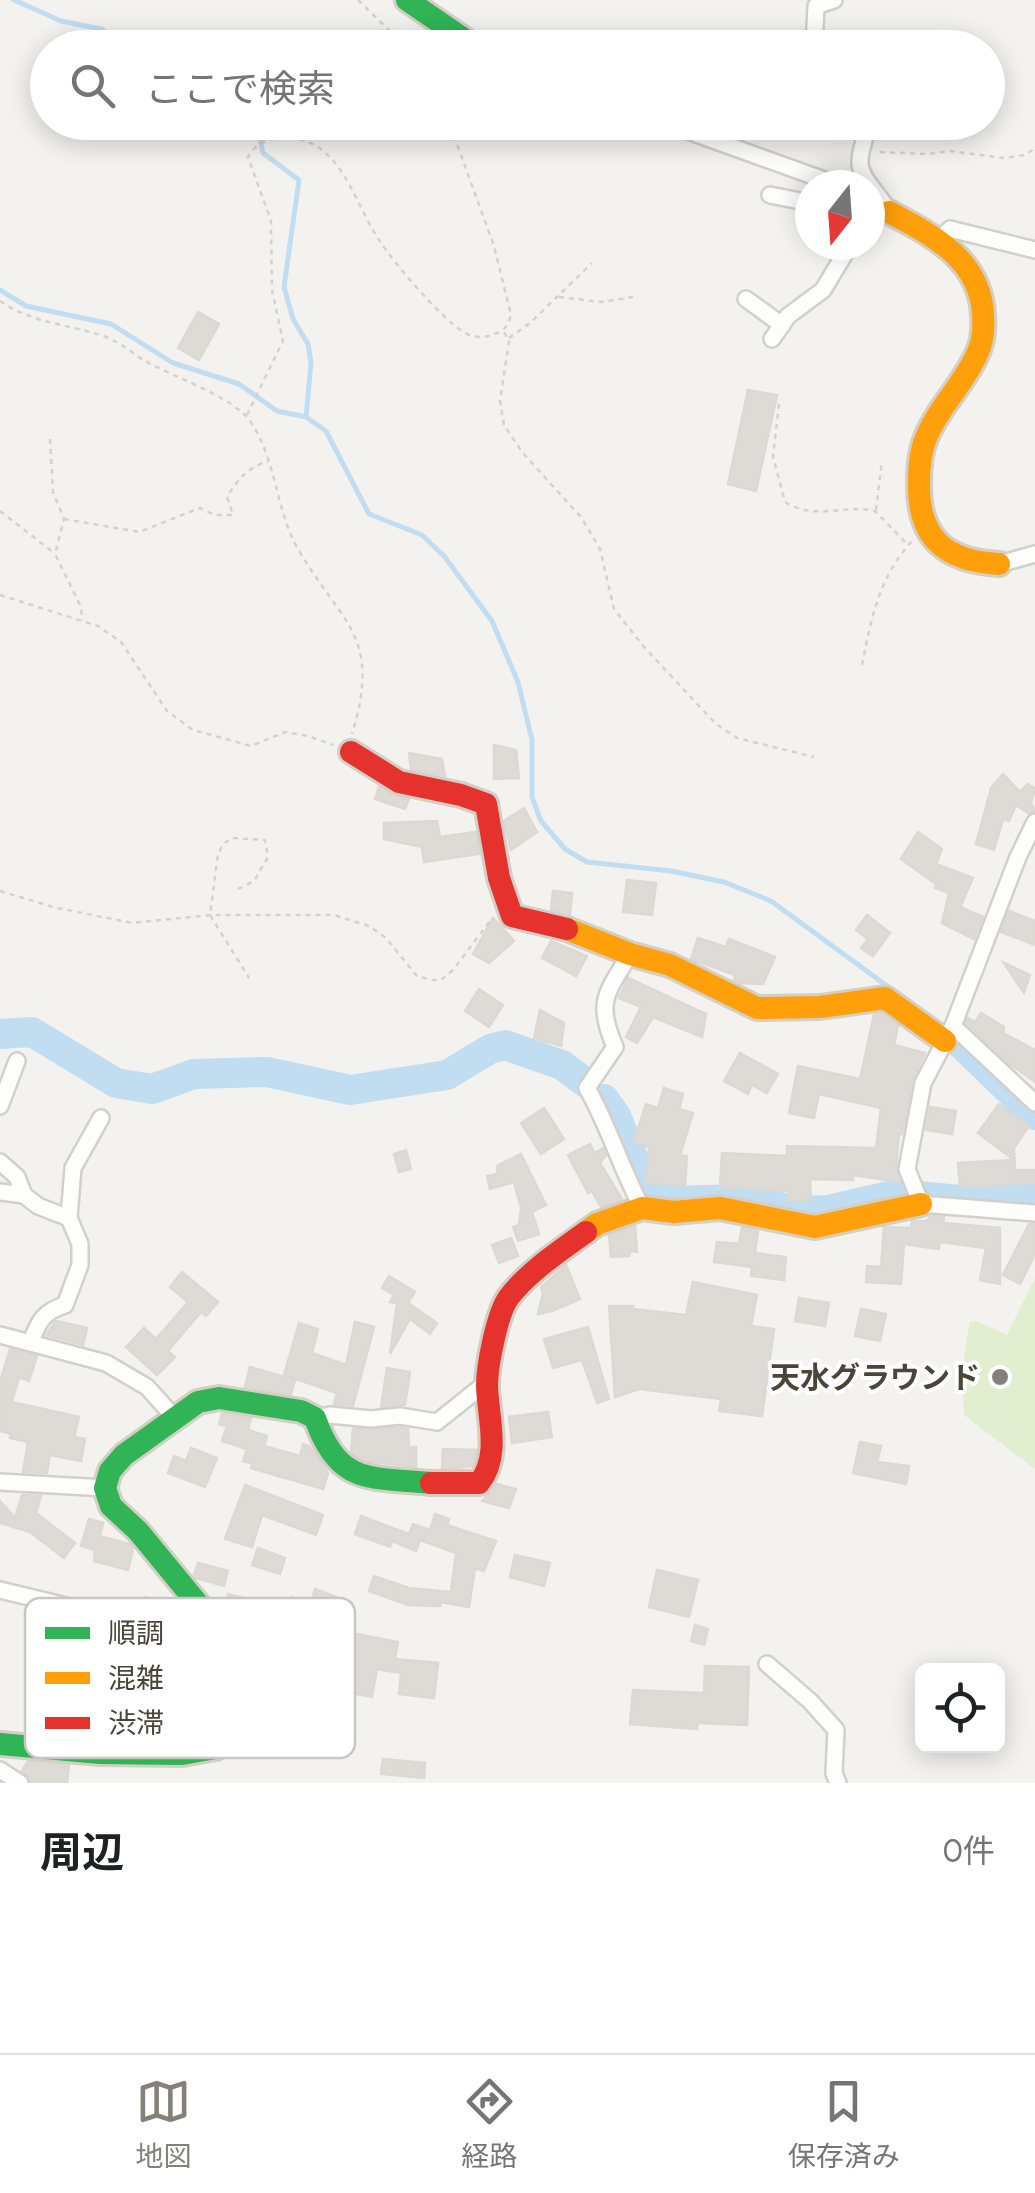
<!DOCTYPE html>
<html lang="ja">
<head>
<meta charset="utf-8">
<style>
  :root { --surface:#fff; --page:#f6f6f6; --text:#202124; --muted:#757577; --line:#e0e0e0; --accent:#868178 }
  body { margin:0; font-family:Figtree,"Noto Sans JP",sans-serif; background:var(--page); color:var(--text) }
  .controls { position:absolute; right:30px; bottom:30px; display:grid; overflow:hidden; border-radius:15px; box-shadow:0 5px 25px #0003 }
  .controls button { width:90px; height:90px; display:grid; place-items:center; padding:0; border:0; border-bottom:2px solid var(--line); background:var(--surface); color:var(--text); font:50px sans-serif }
  .compass { position:absolute; left:795px; top:170px; width:90px; height:90px; border-radius:50%; background:var(--surface); box-shadow:0 5px 25px #0003; rotate:197deg }
  .list { margin:0; padding:0; list-style:none }
  h2 { display:flex; justify-content:space-between; align-items:center; height:130px; margin:0; padding:0 40px; font-size:42px }
  h2 small { font-size:32px; font-weight:400; color:var(--muted) }
  .icon { flex:none; width:55px; height:55px; fill:none; stroke:currentColor; stroke-width:2; stroke-linecap:round; stroke-linejoin:round }
  .map { position:relative; flex:none; width:1035px; height:1783px; overflow:hidden }
  .search { position:absolute; background:var(--surface); box-shadow:0 5px 25px #0003; left:30px; right:30px; top:30px; height:110px; display:flex; align-items:center; gap:25px; box-sizing:border-box; padding:0 35px; border-radius:55px; color:var(--muted); font-size:38px }
  .sheet { height:270px; background:var(--surface) }
  nav { display:flex; justify-content:space-around; align-items:center; box-sizing:border-box; height:140px; border-top:2px solid var(--line); background:var(--surface); font-size:28px; color:var(--muted) }
  nav a { display:grid; justify-items:center; gap:5px }
  nav .on { color:var(--accent) }
  .map>svg:first-child { display:block }
</style>
</head>
<body>
<div class="map">
<svg width="1035" height="1783" viewBox="0 0 1035 1783">
  <rect width="100%" height="100%" fill="#f4f2ee"/>
  <path fill="#e1eecf" d="M 1035,1278 L 1035,1469 L 964,1415 C 962,1385 963,1350 970,1322 L 976,1321 L 1007,1335 Z"/>
  <g fill="none" stroke-linecap="round" stroke-linejoin="round">
    <g stroke="#c0ddf1" stroke-width="5">
      <polyline points="14,0 61,21 101,29 132,48"/>
      <polyline points="256,122 263,153 299,180 284,287 293,319 308,344 311,363 306,417"/>
      <polyline points="0,290 26,306 111,324 173,363 239,384 277,411 306,417 326,431 369,514 422,535 444,556 492,621 518,682 532,740 532,797 541,821 565,849 587,862 671,871 724,882 771,901 894,991"/>
    </g>
    <g stroke="#c0ddf1" stroke-width="30">
      <polyline points="0,1034 32,1032 116,1083 152,1089 194,1074 267,1072 350,1090 447,1075 490,1049 505,1045 562,1065 586,1083"/>
      <polyline points="956,1039 1035,1115"/>
      <polyline points="604,1099 616,1116 642,1180 653,1195 669,1201 742,1199 799,1211 827,1210 897,1194 959,1200 1035,1197"/>
    </g>
  </g>
  <g fill="#dedbd6" stroke="#dcd9d4" stroke-width="2.5">
    <polygon points="198,312 219,324 199,360 178,348"/>
    <polygon points="748,390 777,395 756,491 728,484"/>
    <polygon points="494,745 516,750 519,778 494,779"/>
    <polygon points="409,753 442,759 445,776 411,769"/>
    <polygon points="1003,774 1020,792 1028,784 1035,789 1031,803 1035,811 1028,813 1016,805 1009,821 1003,819 994,850 976,844 991,788"/>
    <polygon points="379,787 392,795 409,799 405,809 375,799"/>
    <polygon points="524,808 537,832 511,850 504,821"/>
    <polygon points="437,821 440,837 476,832 479,854 424,862 422,847 384,839 384,823"/>
    <polygon points="918,832 942,849 936,864 973,878 960,907 983,917 974,939 942,923 949,893 935,888 936,884 901,859"/>
    <polygon points="627,880 656,883 652,915 623,912"/>
    <polygon points="553,891 572,893 570,914 551,910"/>
    <polygon points="1009,911 1035,921 1035,945 1001,932"/>
    <polygon points="867,915 890,933 873,956 861,948 868,939 856,930"/>
    <polygon points="493,918 514,941 489,963 473,954"/>
    <polygon points="698,938 726,947 729,939 775,957 763,984 741,983 734,980 735,975 691,959"/>
    <polygon points="551,941 587,956 576,976 542,958"/>
    <polygon points="1004,963 1030,975 1024,993"/>
    <polygon points="628,978 706,1014 702,1037 653,1017 637,1043 626,1037 641,1007 619,998"/>
    <polygon points="479,989 503,1005 489,1027 465,1011"/>
    <polygon points="540,1010 564,1023 561,1046 534,1038"/>
    <polygon points="981,1013 1004,1027 1003,1033 1035,1050 1035,1082 1010,1064 966,1023 968,1018 975,1022"/>
    <polygon points="881,1014 898,1026 894,1045 925,1053 912,1080 902,1134 899,1134 896,1168 899,1182 853,1175 853,1180 810,1179 811,1200 788,1201 788,1191 720,1187 722,1153 787,1156 787,1146 876,1148 881,1108 819,1094 814,1118 789,1113 798,1066 860,1079 874,1015"/>
    <polygon points="740,1053 778,1074 767,1093 752,1085 748,1094 724,1081"/>
    <polygon points="664,1088 683,1094 679,1109 693,1113 680,1155 687,1156 685,1186 646,1183 649,1147 634,1142 646,1104 658,1108"/>
    <polygon points="999,1104 1029,1126 1014,1148 1015,1170 1035,1170 1035,1183 960,1187 958,1163 1014,1160 978,1133"/>
    <polygon points="930,1107 956,1111 952,1134 926,1130"/>
    <polygon points="544,1108 564,1139 541,1154 521,1123"/>
    <polygon points="590,1144 595,1153 603,1148 606,1155 600,1163 622,1199 601,1207 592,1191 588,1193 568,1155"/>
    <polygon points="406,1150 411,1169 399,1172 394,1154"/>
    <polygon points="521,1154 546,1205 532,1212 539,1234 518,1241 513,1227 519,1225 521,1208 514,1182 490,1189 487,1176 497,1174 497,1166"/>
    <polygon points="930,1216 944,1217 943,1223 1000,1228 1000,1284 980,1280 986,1248 940,1242 939,1249 904,1244 901,1284 866,1282 867,1266 881,1267 884,1227 911,1228 912,1221 927,1221"/>
    <polygon points="1029,1224 1035,1224 1035,1254 1020,1284 1003,1275"/>
    <polygon points="635,1226 637,1252 630,1251 629,1256 611,1257 609,1236"/>
    <polygon points="742,1228 758,1231 755,1253 786,1257 784,1280 751,1276 752,1267 714,1262 717,1242 739,1244"/>
    <polygon points="511,1238 518,1256 499,1263 492,1245"/>
    <polygon points="566,1265 580,1299 552,1311 538,1314 543,1293 541,1287"/>
    <polygon points="182,1272 218,1302 206,1316 201,1312 168,1351 175,1357 157,1375 126,1347 144,1328 156,1339 188,1302 170,1287"/>
    <polygon points="389,1276 415,1292 408,1303 437,1323 430,1334 410,1319 390,1354 397,1303 390,1302 394,1295 382,1288"/>
    <polygon points="693,1282 757,1295 751,1326 774,1329 762,1416 719,1411 721,1399 639,1389 615,1397 609,1306 633,1306 633,1309 686,1315"/>
    <polygon points="799,1298 829,1303 825,1326 795,1321"/>
    <polygon points="861,1309 886,1314 880,1341 855,1336"/>
    <polygon points="56,1321 87,1328 83,1345 46,1335"/>
    <polygon points="355,1322 374,1327 353,1406 334,1404 337,1393 284,1375 299,1323 318,1329 312,1353 346,1365"/>
    <polygon points="588,1327 609,1399 597,1403 582,1360 553,1368 544,1339"/>
    <polygon points="10,1349 37,1356 29,1381 19,1377 12,1402 79,1417 74,1437 85,1439 81,1461 50,1455 47,1473 23,1472 28,1442 10,1438 11,1434 0,1431 0,1382"/>
    <polygon points="250,1367 295,1380 291,1394 245,1387"/>
    <polygon points="387,1368 410,1372 405,1405 381,1407"/>
    <polygon points="548,1412 552,1437 512,1443 509,1417"/>
    <polygon points="222,1414 251,1418 248,1430 267,1436 264,1446 300,1456 303,1444 309,1446 328,1473 323,1489 251,1468 253,1464 243,1461 247,1449 222,1441 227,1426 219,1424"/>
    <polygon points="400,1427 408,1429 409,1447 416,1447 416,1467 366,1461 351,1454 353,1429"/>
    <polygon points="860,1442 881,1446 877,1462 909,1466 906,1484 853,1473"/>
    <polygon points="191,1448 217,1458 205,1487 168,1473 174,1456 186,1461"/>
    <polygon points="443,1449 477,1450 473,1466 442,1469"/>
    <polygon points="497,1484 516,1489 509,1508 482,1501"/>
    <polygon points="245,1485 323,1515 316,1535 262,1515 252,1547 225,1539"/>
    <polygon points="22,1495 41,1496 36,1513 75,1543 64,1558 30,1532 0,1523 0,1501 15,1518"/>
    <polygon points="435,1514 449,1519 447,1525 496,1541 484,1571 475,1568 469,1607 440,1602 440,1606 408,1605 369,1591 374,1576 409,1588 451,1592 456,1553 420,1540 416,1551 392,1541 390,1547 355,1534 361,1516 409,1534 413,1524 430,1530"/>
    <polygon points="89,1519 103,1523 100,1536 129,1544 133,1549 128,1570 94,1561 95,1550 81,1546"/>
    <polygon points="258,1548 285,1558 280,1574 252,1565"/>
    <polygon points="515,1555 550,1563 544,1586 510,1577"/>
    <polygon points="198,1563 228,1571 224,1586 196,1578 194,1575"/>
    <polygon points="657,1570 698,1580 689,1617 649,1607"/>
    <polygon points="315,1589 352,1603 349,1615 331,1610 328,1622 308,1616"/>
    <polygon points="228,1594 270,1605 293,1597 301,1664 264,1666 260,1626 231,1621 226,1614"/>
    <polygon points="146,1597 176,1606 172,1620 141,1612"/>
    <polygon points="695,1625 708,1629 704,1645 691,1641"/>
    <polygon points="352,1633 398,1642 395,1659 438,1663 434,1698 399,1694 401,1673 377,1669 372,1697 352,1693 355,1673 345,1671"/>
    <polygon points="705,1666 749,1667 747,1725 697,1723 697,1729 630,1724 633,1690 704,1693"/>
    <polygon points="383,1759 425,1763 424,1778 381,1774"/>
    <polygon points="28,1761 69,1765 67,1783 31,1783 22,1771"/>
  </g>
  <g fill="none" stroke-linecap="round" stroke-linejoin="round">
    <g stroke="#d2d0cb" stroke-width="20">
      <g id="street">
        <polyline points="814,48 816,6 834,0"/>
        <polyline points="648,122 688,131 838,185"/>
        <path d="M 866,122 C 868,138 859,149 860,163 C 860,179 882,197 889,212"/>
        <polyline points="770,195 810,203"/>
        <polyline points="940,239 950,229 1035,250"/>
        <polyline points="746,299 782,325"/>
        <polyline points="772,339 788,316 823,290 850,245"/>
        <polyline points="999,564 1035,554"/>
        <polyline points="1035,822 1018,857 953,1026 923,1083 907,1169 921,1204 1035,1213"/>
        <path d="M 630,954 C 607,993 595,1001 615,1047 L 587,1088 C 609,1127 621,1168 642,1208"/>
        <polyline points="953,1026 1035,1103"/>
        <polyline points="0,1106 17,1061"/>
        <polyline points="0,1162 17,1177 24,1195 38,1206 69,1218"/>
        <polyline points="0,1192 24,1195"/>
        <polyline points="0,1335 106,1363 147,1387 174,1417"/>
        <path d="M 31,1342 C 38,1322 44,1311 65,1305 L 80,1265 L 80,1244 L 69,1218 L 73,1168 L 101,1118"/>
        <polyline points="315,1418 330,1415 371,1419 400,1416 437,1422 487,1382"/>
        <polyline points="0,1482 105,1488"/>
        <polyline points="0,1590 232,1646"/>
        <polyline points="767,1664 810,1701 836,1730 834,1773 838,1783"/>
        <polyline points="0,1770 20,1783"/>
      </g>
    </g>
    <g stroke="#d3cfc5" stroke-width="28">
      <g id="fast">
        <polyline points="407,0 477,48"/>
        <path d="M 0,1744 L 100,1753 L 182,1754 L 216,1748 L 242,1734 L 256,1707 L 249,1666 L 138,1531 L 111,1506 L 105,1488 L 110,1471 L 124,1455 L 198,1402 L 219,1398 L 301,1411 L 315,1418 C 338,1485 369,1477 431,1483"/>
      </g>
    </g>
    <g stroke="#d3cfc5" stroke-width="28">
      <g id="slow">
        <path d="M 889,212 C 932,235 980,259 983,314 C 984,327 983,341 978,352 C 965,383 939,406 926,438 C 920,452 919,468 919,483 C 918,539 946,561 999,564"/>
        <polyline points="567,929 630,954 670,965 757,1008 820,1007 885,998 945,1041"/>
        <polyline points="586,1232 597,1224 642,1208 674,1212 720,1208 815,1227 921,1204"/>
      </g>
    </g>
    <g stroke="#d3cfc5" stroke-width="28">
      <g id="jam">
        <polyline points="351,752 399,782 461,795 486,804 499,878 512,916 567,929"/>
        <path d="M 431,1483 L 479,1483 C 501,1456 488,1418 487,1386 C 487,1366 497,1313 509,1297 C 529,1271 560,1251 586,1232"/>
      </g>
    </g>
    <g stroke="#d3d2cc" stroke-width="2.5" stroke-dasharray="5 5" stroke-linecap="butt">
      <polyline points="358,0 407,48"/>
      <polyline points="880,152 927,154 950,151 1004,158 1025,155 1035,148"/>
      <polyline points="559,297 601,302 633,297"/>
      <path d="M 0,301 C 33,324 70,324 106,337 C 121,343 132,353 145,361 C 173,377 232,396 250,421 C 277,460 275,509 298,549 C 343,626 382,635 352,734"/>
      <polyline points="504,332 509,341 500,401 504,425 522,452 581,517 600,549 614,609 644,647 716,724 737,738 814,757"/>
      <polyline points="509,338 530,323 592,263"/>
      <path d="M 779,404 L 773,457 L 785,502 C 815,521 844,504 875,511 L 908,545"/>
      <path d="M 247,415 L 283,341 L 272,290 L 271,221 L 248,157 C 255,145 265,139 279,138 C 340,133 352,200 379,240 C 394,263 440,317 462,331 C 471,337 481,339 491,335 C 504,331 507,328 511,315 L 494,246 L 449,122"/>
      <polyline points="50,439 53,492 64,519 55,554 80,605 83,620"/>
      <polyline points="876,510 882,460"/>
      <polyline points="0,511 54,553"/>
      <path d="M 64,519 L 139,532 L 200,508 L 215,515 L 233,515 L 227,497 C 238,479 248,467 269,461"/>
      <polyline points="0,595 98,626 121,642 167,711 193,730 251,746 285,732 308,736 333,745"/>
      <path d="M 862,665 C 871,619 879,577 912,541"/>
      <polyline points="238,889 254,881 268,857 265,840 232,838 223,844 218,854 210,915 249,978"/>
      <polyline points="0,891 53,907 132,923 210,915 334,915 369,926 386,938 416,975 430,980 441,980 453,970 490,921"/>
    </g>
    <use href="#street" stroke="#fdfdfc" stroke-width="15"/>
    <use href="#fast" stroke="#30b455" stroke-width="22"/>
    <use href="#slow" stroke="#ff9f0a" stroke-width="22"/>
    <use href="#jam" stroke="#e5322d" stroke-width="22"/>
  </g>
  <circle fill="#868178" stroke="#fff" stroke-width="4" cx="1000" cy="1377" r="10"/>
  <g text-anchor="middle" dominant-baseline="central" stroke-width="8" stroke-linejoin="round" paint-order="stroke">
    <g font-size="30" font-weight="bold" fill="#4b4439" stroke="#fff" text-anchor="end">
      <text x="980" y="1377">天水グラウンド</text>
    </g>
  </g>
  <rect x="25" y="1598" width="330" height="160" rx="15" fill="#fff" stroke="#c9c7c4" stroke-width="2.5"/>
  <rect x="45" y="1627" width="45" height="12" fill="#30b455"/>
  <rect x="45" y="1672" width="45" height="12" fill="#ff9f0a"/>
  <rect x="45" y="1717" width="45" height="12" fill="#e5322d"/>
  <g font-size="28" fill="#4b4439">
    <text x="108" y="1643">順調</text>
    <text x="108" y="1688">混雑</text>
    <text x="108" y="1733">渋滞</text>
  </g>
</svg>
<div class="controls">
<button><svg class="icon" aria-label="locate" viewBox="0 0 24 24"><circle cx="12" cy="12" r="6"/><path d="M12 2v4M12 18v4M2 12h4M18 12h4"/></svg></button>
</div>
<svg class="compass" viewBox="-18 -18 36 36"><path d="M0-13l5 13h-10z" fill="#e53935"/><path d="M0 13l5-13h-10z" fill="#757577"/></svg>
<div class="search"><svg class="icon" aria-label="search" viewBox="0 0 24 24"><circle cx="10" cy="10" r="6"/><path d="M15 15l6 6"/></svg>ここで検索</div>
</div>
<section class="sheet">
<h2>周辺<small>0件</small></h2>
<ul class="list">
</ul>
</section>
<nav>
<a class="on"><svg class="icon" aria-label="map" viewBox="0 0 24 24"><path d="M3 6l6-2 6 2 6-2v14l-6 2-6-2-6 2zM9 4v14M15 6v14"/></svg>地図</a>
<a><svg class="icon" aria-label="directions" viewBox="0 0 24 24"><path d="M12 3l9 9-9 9-9-9zM9 14v-3h6M13 9l2 2-2 2"/></svg>経路</a>
<a><svg class="icon" aria-label="saved" viewBox="0 0 24 24"><path d="M7 4h10v16l-5-4-5 4z"/></svg>保存済み</a>
</nav>
</body>
</html>
